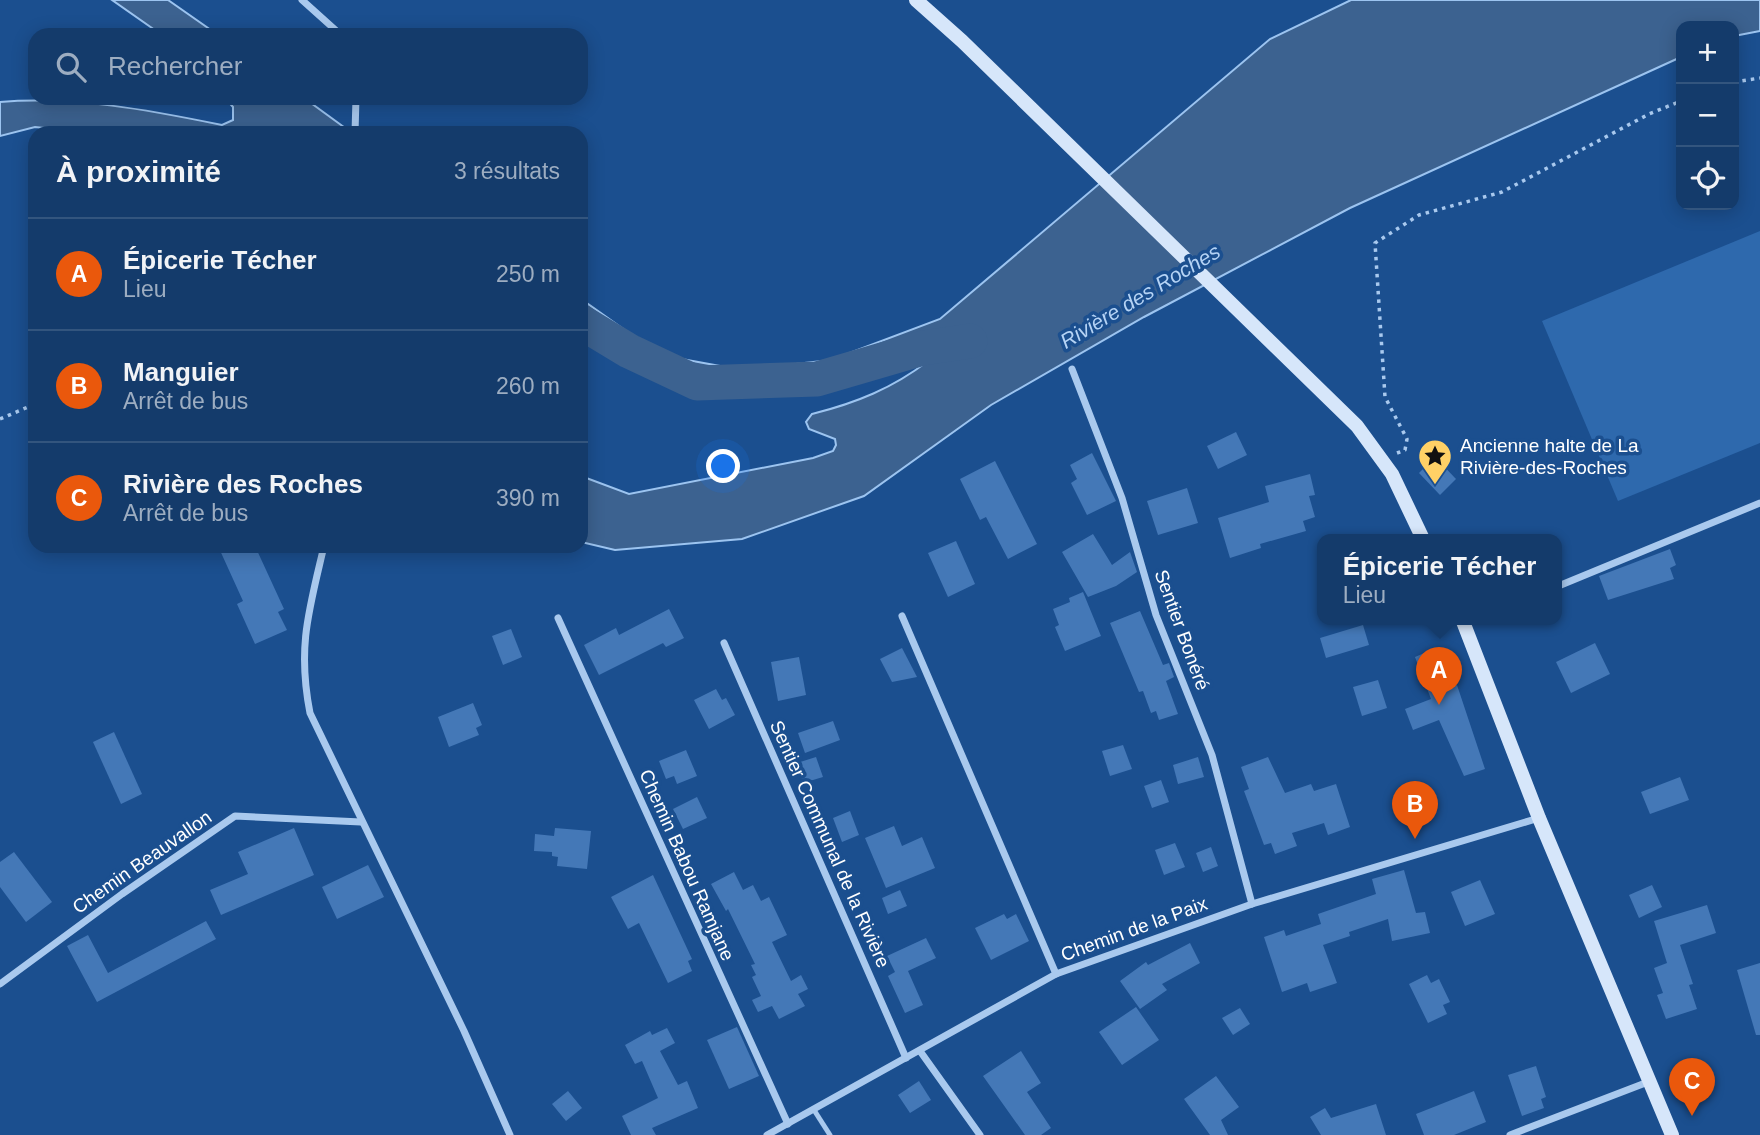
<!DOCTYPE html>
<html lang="fr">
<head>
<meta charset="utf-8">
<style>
  :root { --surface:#143b6b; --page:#1d4271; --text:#f1f3f6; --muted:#9dadc1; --line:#33557e; --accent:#ea580c }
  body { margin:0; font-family:Arial,sans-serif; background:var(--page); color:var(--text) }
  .controls { position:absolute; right:21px; top:21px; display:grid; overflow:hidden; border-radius:14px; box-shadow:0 4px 18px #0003 }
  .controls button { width:63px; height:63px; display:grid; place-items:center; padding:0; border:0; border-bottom:2px solid var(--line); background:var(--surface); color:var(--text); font:35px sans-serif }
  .you { position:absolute; left:724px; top:467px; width:24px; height:24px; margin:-18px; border:5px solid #fff; border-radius:50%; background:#1a73e8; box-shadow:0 0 0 10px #1a73e833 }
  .badge { display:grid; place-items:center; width:46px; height:46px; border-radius:50%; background:var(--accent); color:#fff; font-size:23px; font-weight:700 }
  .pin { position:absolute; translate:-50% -58px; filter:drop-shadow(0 2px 4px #0008) }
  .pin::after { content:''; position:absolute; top:37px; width:24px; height:21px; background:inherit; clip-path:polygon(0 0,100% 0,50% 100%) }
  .popup { position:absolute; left:1317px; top:534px; width:245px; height:91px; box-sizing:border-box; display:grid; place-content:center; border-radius:14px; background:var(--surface); filter:drop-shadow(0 2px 5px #0005); font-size:23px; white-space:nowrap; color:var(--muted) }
  .popup b { font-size:26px; color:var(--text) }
  .popup::after { content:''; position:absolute; left:50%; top:100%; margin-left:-14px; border:14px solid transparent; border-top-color:var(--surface) }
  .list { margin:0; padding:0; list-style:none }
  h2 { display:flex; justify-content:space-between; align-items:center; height:91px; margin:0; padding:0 28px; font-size:30px }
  h2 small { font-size:23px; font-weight:400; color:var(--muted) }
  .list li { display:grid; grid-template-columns:46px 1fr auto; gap:21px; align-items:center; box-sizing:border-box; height:112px; padding:0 28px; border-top:2px solid var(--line) }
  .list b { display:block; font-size:26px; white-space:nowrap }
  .list p { margin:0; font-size:23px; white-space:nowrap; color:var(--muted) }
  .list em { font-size:23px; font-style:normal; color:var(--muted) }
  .icon { flex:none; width:38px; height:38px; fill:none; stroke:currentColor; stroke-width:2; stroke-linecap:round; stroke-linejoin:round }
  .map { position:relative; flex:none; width:1760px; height:1135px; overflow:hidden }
  .search { position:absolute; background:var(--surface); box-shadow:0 4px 18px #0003; left:28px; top:28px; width:560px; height:77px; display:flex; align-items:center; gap:18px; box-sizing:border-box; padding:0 24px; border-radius:21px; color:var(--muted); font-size:26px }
  .panel { position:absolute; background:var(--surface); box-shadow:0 4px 18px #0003; left:28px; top:126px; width:560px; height:427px; border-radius:21px }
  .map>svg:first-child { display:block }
</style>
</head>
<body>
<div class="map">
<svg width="1760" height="1135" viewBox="0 0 1760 1135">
  <rect width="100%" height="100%" fill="#1b4f8f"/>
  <polygon fill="#2e69ad" points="1760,231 1760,443 1618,501 1542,321"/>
  <g fill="#3c6290" stroke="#9cc4f0" stroke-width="2">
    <polygon points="112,0 168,0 218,35 162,35"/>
    <path d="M 1351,0 L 1760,0 L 1760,31 L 1734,36 L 1734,26 L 1681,26 L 1681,57 L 1350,208 L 1144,317 L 991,405 L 864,496 L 742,539 L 615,550 L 581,542 L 581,476 L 629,494 L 813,458 L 833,451 L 836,445 L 835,439 L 809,429 L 806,422 L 812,414 C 856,403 893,388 928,361 L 923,348 L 917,347 L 817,379 L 770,387 L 697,383 L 581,325 L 581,299 L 660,355 L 742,370 L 831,360 L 940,319 L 1270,39 Z"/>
    <path d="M 225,98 L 304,98 L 352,133 L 92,133 L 35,127 L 0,136 L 0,102 C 75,96 149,110 222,125 L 233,120 L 233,107 Z"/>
  </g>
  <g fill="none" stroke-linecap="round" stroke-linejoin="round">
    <polyline stroke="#3c6290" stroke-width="35" points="581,322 629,351 697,383 817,379 923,348 970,341"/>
  </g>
  <g fill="#4478b7">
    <polygon points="1236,432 1247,455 1218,469 1207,446"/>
    <polygon points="1092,453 1116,501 1087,515 1071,483 1077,479 1070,465"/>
    <polygon points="1435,457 1456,479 1440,495 1419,473"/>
    <polygon points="995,461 1037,544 1008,559 986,517 980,520 960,479"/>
    <polygon points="1310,474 1315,495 1309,496 1315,517 1303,521 1306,531 1260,544 1261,548 1230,558 1218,518 1269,502 1265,486"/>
    <polygon points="1187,488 1198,523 1158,535 1147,501"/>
    <polygon points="1093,534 1112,565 1130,552 1137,572 1116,586 1088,597 1062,552"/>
    <polygon points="956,541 975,584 948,597 928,553"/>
    <polygon points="218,546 255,546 284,609 278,612 287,630 255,644 237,604 243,601"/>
    <polygon points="1670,549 1676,565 1670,568 1674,579 1608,600 1599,576"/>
    <polygon points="1083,592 1101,636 1065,651 1055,627 1059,625 1053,609 1070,602 1069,598"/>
    <polygon points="669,609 684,638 666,647 663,643 599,675 584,645 616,628 619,635"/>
    <polygon points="1140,611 1163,665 1169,663 1174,677 1166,681 1178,714 1159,720 1156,711 1151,713 1143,691 1139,692 1110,623"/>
    <polygon points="1363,625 1369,645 1326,658 1320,638"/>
    <polygon points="511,629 522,657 503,665 492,636"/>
    <polygon points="1595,643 1610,674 1571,693 1556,662"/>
    <polygon points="902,648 917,677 892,682 880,659"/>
    <polygon points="1429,651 1445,689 1457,685 1485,769 1464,776 1439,720 1413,730 1405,709 1431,699 1415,657"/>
    <polygon points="799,657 806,695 778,701 771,662"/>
    <polygon points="1378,680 1387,708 1362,716 1353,687"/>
    <polygon points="716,689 722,700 726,698 735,715 709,729 694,700"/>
    <polygon points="473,703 482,725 476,728 479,735 449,747 438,717"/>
    <polygon points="833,721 840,740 805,753 798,733"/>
    <polygon points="114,732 142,794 121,804 93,742"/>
    <polygon points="1123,745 1132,769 1110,776 1102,751"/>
    <polygon points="686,750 697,776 677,784 674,776 666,779 659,761"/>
    <polygon points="816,757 823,777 803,783 797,763"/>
    <polygon points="1198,757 1204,777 1178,784 1173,765"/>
    <polygon points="1268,757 1285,793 1311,784 1314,791 1336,784 1350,827 1328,835 1324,823 1292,833 1297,846 1275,854 1271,843 1264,845 1244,791 1249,789 1241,767"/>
    <polygon points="1680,777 1689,800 1650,814 1641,792"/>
    <polygon points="1161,780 1169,802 1152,808 1144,786"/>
    <polygon points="697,797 707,818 683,829 673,809"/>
    <polygon points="850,811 859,835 842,842 833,818"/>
    <polygon points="894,826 902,846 922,837 935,868 886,888 865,838"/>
    <polygon points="294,828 314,875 221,915 210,890 248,874 238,852"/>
    <polygon points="555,828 591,831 587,869 557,866 558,857 552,856 552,852 534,851 535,834 554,836"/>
    <polygon points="1175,843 1185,867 1164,875 1155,850"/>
    <polygon points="1211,847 1218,866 1203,872 1196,853"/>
    <polygon points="14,852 52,902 26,922 0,887 0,862"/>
    <polygon points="368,865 384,897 337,919 322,887"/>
    <polygon points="1404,870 1416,913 1425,912 1430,933 1392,941 1388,919 1349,932 1350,936 1323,945 1337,983 1310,992 1307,983 1282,992 1264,937 1284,930 1286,936 1321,924 1318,914 1376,894 1372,879"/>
    <polygon points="734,872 743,890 753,885 761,901 769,897 787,935 772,942 791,981 801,975 808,989 798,994 805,1006 779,1019 772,1006 758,1012 752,1000 761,996 752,977 756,975 751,965 755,964 728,909 726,911 711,884"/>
    <polygon points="653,875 692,959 688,961 692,971 668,983 639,923 628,929 611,897"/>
    <polygon points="1480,880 1495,914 1465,926 1451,892"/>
    <polygon points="1652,885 1662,907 1639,918 1629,895"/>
    <polygon points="900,890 907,906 888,914 882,898"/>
    <polygon points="1707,905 1716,933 1680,945 1693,984 1689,985 1697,1009 1666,1019 1657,995 1663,993 1654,968 1667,963 1654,921"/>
    <polygon points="1004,914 1007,919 1016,914 1029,941 991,960 975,928"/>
    <polygon points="206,921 216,939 97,1002 67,946 88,935 108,973"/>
    <polygon points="926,938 936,958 908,971 923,1005 905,1013 888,976 895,972 887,956"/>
    <polygon points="1190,943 1200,963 1162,984 1167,990 1140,1009 1120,981 1146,962 1148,965"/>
    <polygon points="1760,963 1760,1035 1756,1035 1737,970"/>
    <polygon points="1427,975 1431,983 1439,979 1450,1002 1443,1005 1447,1014 1428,1023 1409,984"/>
    <polygon points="1136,1007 1159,1040 1122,1065 1099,1032"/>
    <polygon points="1240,1008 1250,1024 1233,1035 1222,1018"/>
    <polygon points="737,1027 759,1076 729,1089 707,1040"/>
    <polygon points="667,1028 675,1043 660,1051 678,1085 687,1081 698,1108 652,1128 656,1135 631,1135 622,1116 658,1098 642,1061 635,1064 625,1045 650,1031 652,1035"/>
    <polygon points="1021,1051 1041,1083 1027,1092 1051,1128 1041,1135 1025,1135 983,1076"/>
    <polygon points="1536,1066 1546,1097 1541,1099 1544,1108 1522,1116 1508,1075"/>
    <polygon points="1216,1076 1239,1107 1221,1120 1228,1135 1210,1135 1184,1099"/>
    <polygon points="919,1081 931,1100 910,1113 898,1095"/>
    <polygon points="568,1091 582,1108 566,1121 552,1104"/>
    <polygon points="1474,1091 1486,1122 1454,1135 1424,1135 1416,1114"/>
    <polygon points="1376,1104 1386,1135 1321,1135 1310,1117 1325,1108 1331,1118"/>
  </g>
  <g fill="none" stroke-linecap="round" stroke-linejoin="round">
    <g stroke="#a9c9ee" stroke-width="3.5" stroke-dasharray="3.5 5" stroke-linecap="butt">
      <polyline points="1734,82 1760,78"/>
      <polyline points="0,419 35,404"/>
      <polyline points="1397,453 1405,450 1407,439 1385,397 1375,243 1419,215 1502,192 1649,114 1681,101"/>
    </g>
    <polyline stroke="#a9c9ee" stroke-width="5" points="814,1110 830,1135"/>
    <g stroke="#a9c9ee" stroke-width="7">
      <polyline points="302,0 341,35"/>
      <polyline points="355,133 356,98"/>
      <polyline points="1072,369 1122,498 1156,615 1212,755 1252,904"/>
      <path d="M 324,546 C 309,610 297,647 310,713 L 464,1031 L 510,1135"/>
      <polyline points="1556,587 1760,503"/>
      <polyline points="902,616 1056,974"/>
      <polyline points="558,618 788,1124"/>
      <polyline points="1465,624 1477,619"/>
      <polyline points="724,643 906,1058"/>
      <polyline points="0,984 122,894 235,816 361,822"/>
      <polyline points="920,1051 980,1135"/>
      <polyline points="767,1135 1056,974 1252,904 1539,818"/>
      <polyline points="1510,1135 1648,1082"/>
    </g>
    <g stroke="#d6e6fa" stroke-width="14">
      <polyline points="916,0 962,41 1357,426 1392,474 1423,539"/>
      <polyline points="1462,619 1539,818 1672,1135"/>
    </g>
  </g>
  <defs>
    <g id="sight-pin" transform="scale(1.75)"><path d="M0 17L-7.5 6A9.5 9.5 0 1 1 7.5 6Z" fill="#ffd166" stroke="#1b4f8f"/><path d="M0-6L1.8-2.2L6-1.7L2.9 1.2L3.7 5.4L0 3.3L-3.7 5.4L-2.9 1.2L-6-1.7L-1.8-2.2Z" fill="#111"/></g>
  </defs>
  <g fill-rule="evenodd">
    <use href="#sight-pin" x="1435" y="456"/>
  </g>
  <g text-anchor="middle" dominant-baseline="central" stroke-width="7" stroke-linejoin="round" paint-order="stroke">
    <g font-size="19" fill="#fff" stroke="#1b4f8f" text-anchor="start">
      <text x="1460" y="445">Ancienne halte de La<tspan x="1460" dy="22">Rivière-des-Roches</tspan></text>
    </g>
    <g font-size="19" fill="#fff" stroke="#1b4f8f">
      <text transform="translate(1182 630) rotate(70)">Sentier Bonéré</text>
      <text transform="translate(830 844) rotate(66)">Sentier Communal de la Rivière</text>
      <text transform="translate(142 862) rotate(-35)">Chemin Beauvallon</text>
      <text transform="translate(687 865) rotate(66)">Chemin Babou Ramjane</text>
      <text transform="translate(1134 929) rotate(-20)">Chemin de la Paix</text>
    </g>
    <g font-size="21" font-style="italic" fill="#b5d3f5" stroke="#1b4f8f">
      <text transform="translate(1140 296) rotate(-31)">Rivière des Roches</text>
    </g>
  </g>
</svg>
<div class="controls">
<button>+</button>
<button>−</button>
<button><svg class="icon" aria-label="locate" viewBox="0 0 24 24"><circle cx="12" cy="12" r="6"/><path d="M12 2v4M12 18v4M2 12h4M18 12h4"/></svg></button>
</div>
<div class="you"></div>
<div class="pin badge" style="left:1439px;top:705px">A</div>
<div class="popup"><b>Épicerie Técher</b>Lieu</div>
<div class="pin badge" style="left:1415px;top:839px">B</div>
<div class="pin badge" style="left:1692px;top:1116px">C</div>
<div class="search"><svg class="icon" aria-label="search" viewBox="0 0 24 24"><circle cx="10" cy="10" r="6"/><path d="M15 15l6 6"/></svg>Rechercher</div>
<section class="panel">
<h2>À proximité<small>3 résultats</small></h2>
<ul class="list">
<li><span class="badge">A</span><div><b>Épicerie Técher</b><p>Lieu</p></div><em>250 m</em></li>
<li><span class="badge">B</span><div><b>Manguier</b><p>Arrêt de bus</p></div><em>260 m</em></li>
<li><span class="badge">C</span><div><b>Rivière des Roches</b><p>Arrêt de bus</p></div><em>390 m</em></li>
</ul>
</section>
</div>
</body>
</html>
